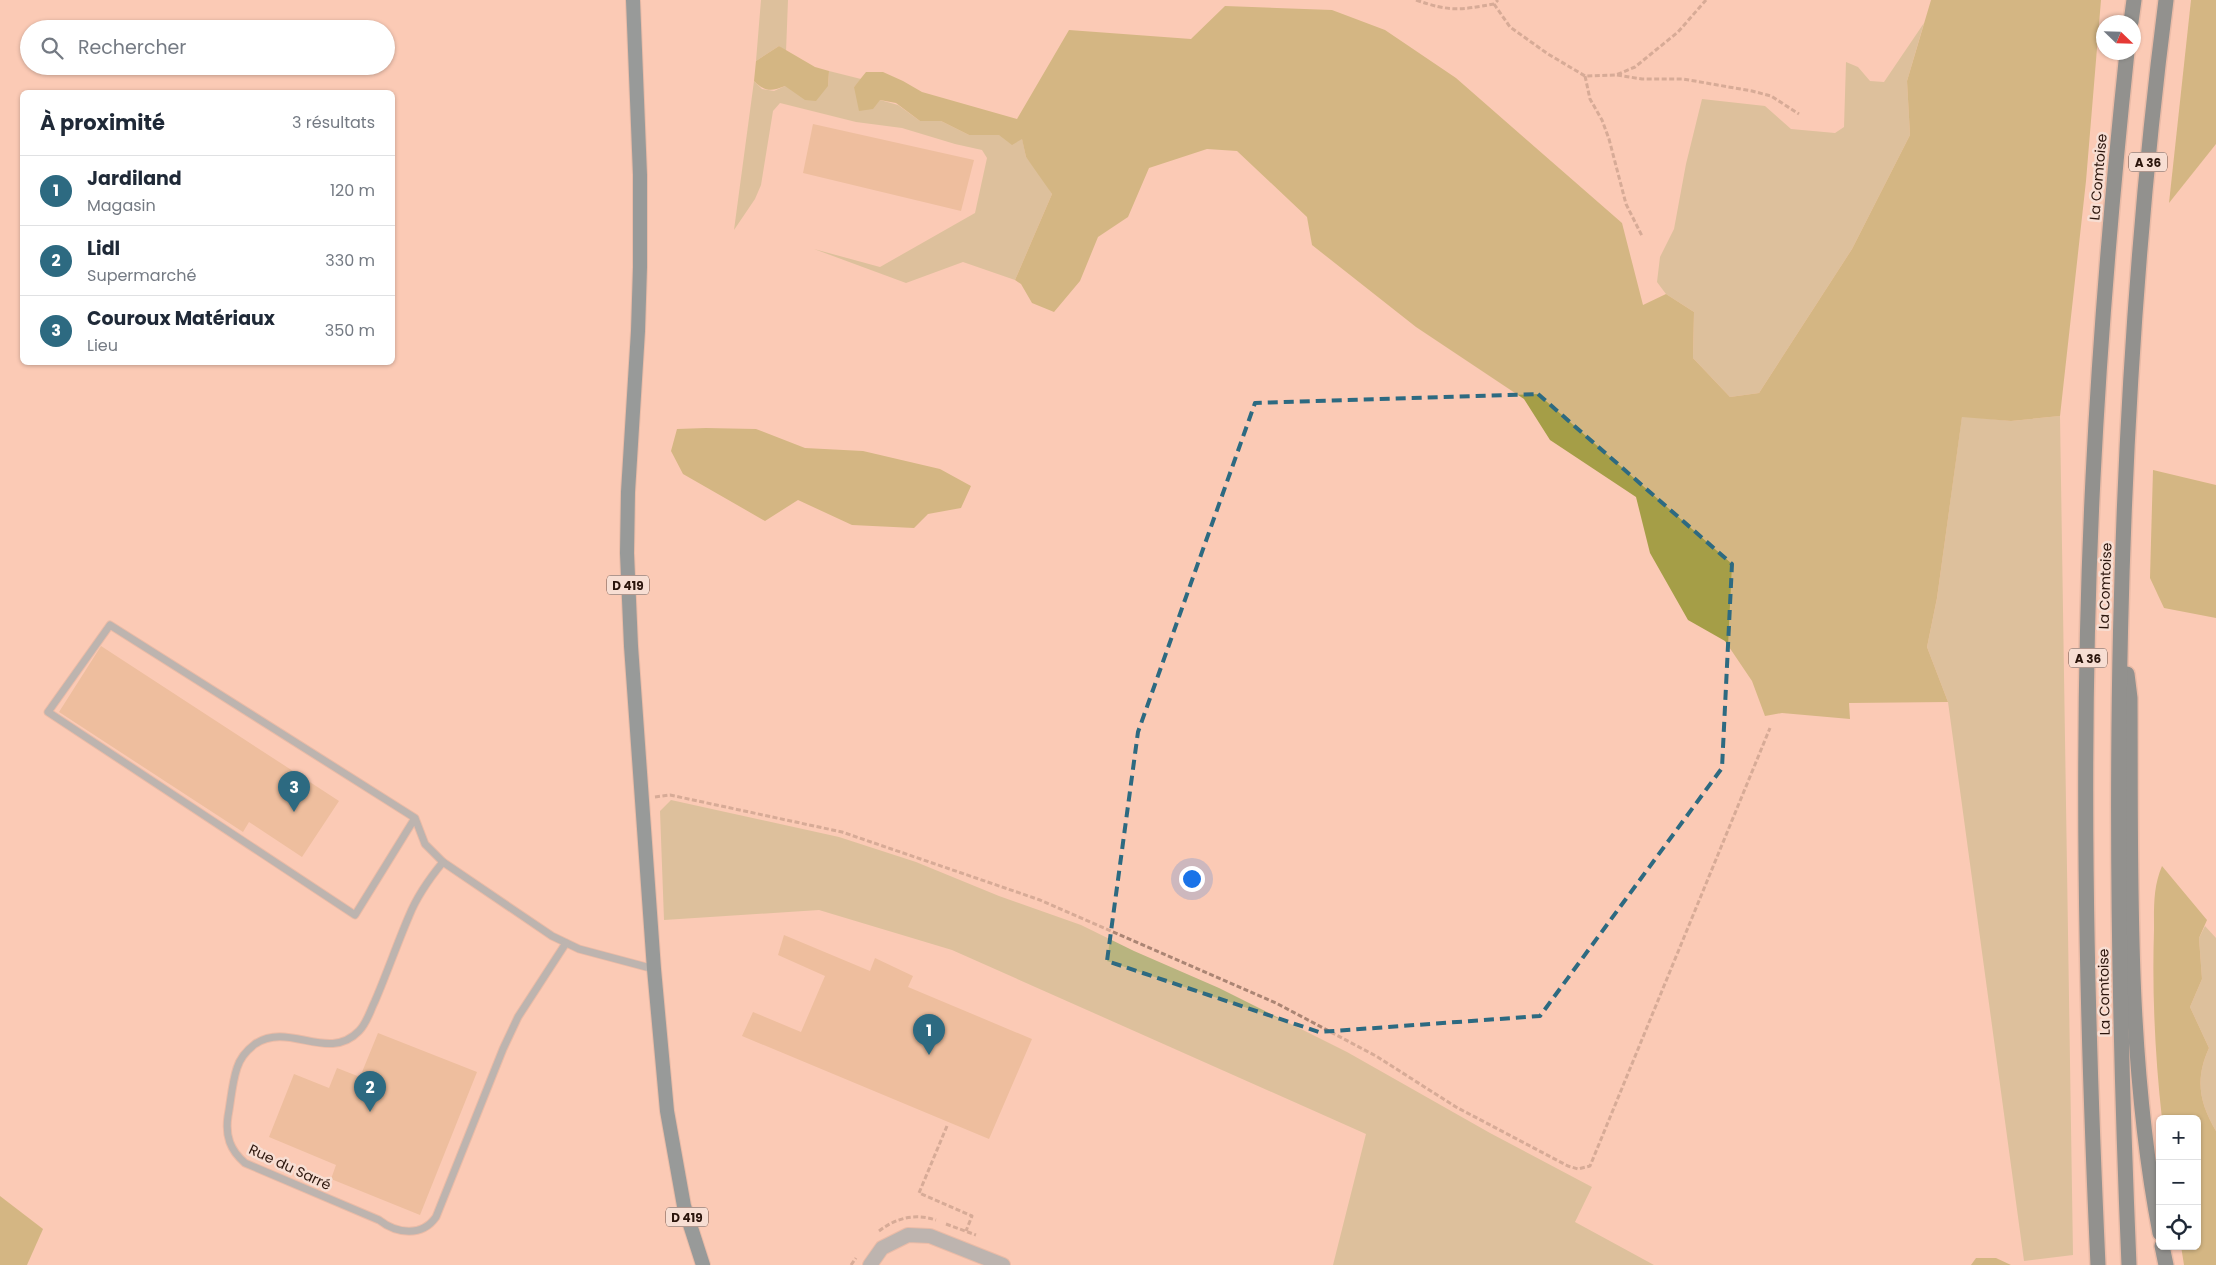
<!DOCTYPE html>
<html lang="fr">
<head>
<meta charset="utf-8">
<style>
  :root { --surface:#fff; --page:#f6f6f7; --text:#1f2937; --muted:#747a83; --line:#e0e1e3; --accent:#2d6a81 }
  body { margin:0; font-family:Poppins,sans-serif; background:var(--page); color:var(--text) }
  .controls { position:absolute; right:15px; bottom:15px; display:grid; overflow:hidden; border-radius:8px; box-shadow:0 1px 4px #0004 }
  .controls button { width:45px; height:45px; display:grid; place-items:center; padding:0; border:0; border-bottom:1px solid var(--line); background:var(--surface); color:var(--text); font:25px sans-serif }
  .compass { position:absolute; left:2096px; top:15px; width:45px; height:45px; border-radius:50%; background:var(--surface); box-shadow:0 1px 4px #0004; rotate:113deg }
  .you { position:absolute; left:1191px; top:878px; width:18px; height:18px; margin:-12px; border:4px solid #fff; border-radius:50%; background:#1a73e8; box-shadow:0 0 0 8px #1a73e833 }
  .badge { display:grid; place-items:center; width:32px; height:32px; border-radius:50%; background:var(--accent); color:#fff; font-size:16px; font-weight:700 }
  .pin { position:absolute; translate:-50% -41px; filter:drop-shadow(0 1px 2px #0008) }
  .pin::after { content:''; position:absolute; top:26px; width:18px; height:15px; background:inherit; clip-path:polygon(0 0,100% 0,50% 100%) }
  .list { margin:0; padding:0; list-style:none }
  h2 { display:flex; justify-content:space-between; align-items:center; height:65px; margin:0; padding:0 20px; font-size:21px }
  h2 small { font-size:16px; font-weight:400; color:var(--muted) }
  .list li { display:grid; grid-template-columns:32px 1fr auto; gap:15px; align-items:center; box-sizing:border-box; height:70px; padding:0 20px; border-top:1px solid var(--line) }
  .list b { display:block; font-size:19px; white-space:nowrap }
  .list p { margin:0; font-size:16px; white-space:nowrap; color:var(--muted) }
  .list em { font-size:16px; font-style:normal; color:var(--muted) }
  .icon { flex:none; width:28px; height:28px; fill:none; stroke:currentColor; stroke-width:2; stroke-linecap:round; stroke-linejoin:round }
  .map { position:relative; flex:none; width:2216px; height:1265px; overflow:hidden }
  .search { position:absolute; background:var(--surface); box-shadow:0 1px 4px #0004; left:20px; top:20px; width:375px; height:55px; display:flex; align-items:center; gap:12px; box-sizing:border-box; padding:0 18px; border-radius:28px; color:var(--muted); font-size:19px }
  .panel { position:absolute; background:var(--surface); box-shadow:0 1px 4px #0004; left:20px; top:90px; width:375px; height:275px; border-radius:8px }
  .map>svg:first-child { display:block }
</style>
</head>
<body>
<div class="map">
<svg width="2216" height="1265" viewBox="0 0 2216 1265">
  <rect width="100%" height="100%" fill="#fbcab5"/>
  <g fill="#b8b47f">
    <polygon points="761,0 788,0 786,52 779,46 756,61"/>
    <polygon points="1924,23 1907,81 1910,135 1852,249 1759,393 1730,397 1693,358 1694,312 1666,294 1657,282 1660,257 1674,229 1686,164 1702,99 1765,106 1791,129 1835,133 1844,127 1846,62 1858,67 1870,81 1884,82"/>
    <polygon points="829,71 861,79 854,87 880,100 898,105 920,121 941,121 969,135 999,135 1022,138 1026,157 1042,177 1052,194 1015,280 963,262 906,283 814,249 880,267 975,213 987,158 982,150 955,144 902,128 856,122 780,103 773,111 761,185 755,199 734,230 754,81 762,89 774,91 785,86 828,86"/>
    <polygon points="1962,416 2011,421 2060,416 2073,1255 2024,1261 1948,702 1927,647 1937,598"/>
    <polygon points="671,800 839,837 916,862 999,896 1081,925 1134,951 1219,988 1347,1052 1490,1133 1592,1187 1575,1222 1654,1265 1333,1265 1366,1134 952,950 819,910 664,920 660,811"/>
    <path d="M 2205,926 L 2216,938 L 2216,1131 C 2199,1102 2195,1079 2209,1048 L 2190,1007 L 2202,979 L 2199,938 Z"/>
  </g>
  <g fill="#a59e47">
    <polygon points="1931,0 2101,0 2086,181 2060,416 2011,421 1962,417 1937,598 1927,647 1948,702 1849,703 1850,719 1782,713 1765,716 1752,681 1725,641 1688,620 1650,553 1636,497 1550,440 1524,399 1416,327 1312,245 1307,217 1237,151 1207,149 1149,168 1128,217 1098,237 1080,281 1054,312 1032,303 1021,284 1015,280 1052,194 1026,157 1022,139 1012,145 999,135 969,135 941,121 920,121 896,103 880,100 873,109 859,111 854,87 866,72 883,72 903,81 922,92 1017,119 1069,30 1191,39 1225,6 1332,10 1385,30 1456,78 1622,223 1643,305 1666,294 1694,312 1693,358 1730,397 1759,393 1852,249 1910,135 1907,81"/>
    <polygon points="2191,0 2216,0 2216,144 2169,203"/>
    <path d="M 779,46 L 815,67 L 829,71 L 828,86 L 816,101 L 805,100 L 785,86 C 771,92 764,91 754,81 L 756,61 Z"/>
    <polygon points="706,428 756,429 805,448 863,451 940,469 971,486 961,508 928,514 914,528 852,525 798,500 765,521 683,474 671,451 677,429"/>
    <polygon points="2153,470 2216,485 2216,618 2164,608 2150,578"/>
    <path d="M 2162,866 L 2207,920 L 2199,938 L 2202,979 L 2190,1007 L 2209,1048 C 2195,1079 2199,1102 2216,1131 L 2216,1265 L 2184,1265 L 2181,1246 L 2197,1246 L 2197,1119 L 2162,1119 C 2155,1056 2152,993 2154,930 C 2154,908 2153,887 2162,866 Z"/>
    <polygon points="0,1196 43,1229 27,1265 0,1265"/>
    <polygon points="1976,1258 1996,1258 2011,1265 1971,1265"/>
  </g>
  <g fill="#ddaf84">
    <polygon points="813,124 974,160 961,211 803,173"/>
    <polygon points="101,646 339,801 302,857 249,822 243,832 59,712"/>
    <polygon points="784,935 870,971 875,958 913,976 908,987 1032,1039 989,1139 742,1036 753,1012 801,1032 825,976 778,955"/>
    <polygon points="378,1033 477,1072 420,1215 331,1179 336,1165 269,1137 294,1074 329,1088 337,1068 360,1077"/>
  </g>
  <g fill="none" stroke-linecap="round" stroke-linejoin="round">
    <g stroke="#d6a997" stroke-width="9">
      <g id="service">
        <polyline points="415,818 355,915 48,712 110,625 415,818 425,844 443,862 552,936 579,949 654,969"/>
        <path d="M 443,862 C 429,879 417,896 409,916 C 397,944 387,973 375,1001 C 370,1011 367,1023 359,1031 C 328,1063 289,1021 255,1044 C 247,1050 240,1058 237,1068 C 232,1083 231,1100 228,1116 C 225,1136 230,1150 245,1163 L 379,1220 C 397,1234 422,1237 436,1217 L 503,1049 L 518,1017 L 566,943"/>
      </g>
    </g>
    <g stroke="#d6a997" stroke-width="16">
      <polyline id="minor" points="870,1265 882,1248 908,1235 930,1236 1003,1265"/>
    </g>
    <g stroke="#d6a997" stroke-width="16">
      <polyline id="primary" points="633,0 640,175 640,267 638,331 628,492 627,553 631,646 654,969 667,1111 684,1206 703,1265"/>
    </g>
    <g stroke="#d6a997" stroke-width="18">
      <g id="motorway">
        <polyline points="2131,22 2134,0"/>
        <path d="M 2127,674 L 2130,698 C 2131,876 2126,1057 2160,1233"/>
        <polyline points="2162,1246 2166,1265"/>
        <path d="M 2098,1265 C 2086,1003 2080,740 2093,478 C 2100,336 2112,194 2127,52"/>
        <path d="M 2129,1265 C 2111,843 2112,420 2166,0"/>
      </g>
    </g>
    <g stroke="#ab8574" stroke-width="3" stroke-dasharray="5 2.5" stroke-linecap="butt">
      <path d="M 1416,0 C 1450,12 1460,10 1494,4 L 1498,0"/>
      <polyline points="1494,4 1510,27 1548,54 1585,76 1616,75 1635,67 1678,32 1706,0"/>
      <polyline points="1617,75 1642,79 1683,79 1752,91 1771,96 1799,114"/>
      <polyline points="1585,76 1590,99 1602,120 1609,139 1626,204 1642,236"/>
      <polyline points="655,797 670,795 842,832 1040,900 1276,1003 1376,1056 1456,1107 1568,1166 1578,1169 1590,1166 1770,728"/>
      <polyline points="947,1126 919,1193 972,1216 966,1231"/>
      <polyline points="946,1224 976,1235"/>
      <path d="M 879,1231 C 896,1218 915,1213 936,1220"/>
      <polyline points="851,1265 856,1258"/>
    </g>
    <use href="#service" stroke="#7199a8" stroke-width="7"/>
    <use href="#minor" stroke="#7199a8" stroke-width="14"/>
    <use href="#primary" stroke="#206178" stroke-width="14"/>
    <use href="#motorway" stroke="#124c5f" stroke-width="15"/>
  </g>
  <path d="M0 0H2216V1265H0ZM 1538,394 L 1732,564 L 1722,768 L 1540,1016 L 1319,1032 L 1107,961 L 1138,732 L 1255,403 Z" fill="#fbcab5" fill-opacity=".55" fill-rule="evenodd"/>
  <path fill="none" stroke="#2d6a81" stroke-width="4" stroke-dasharray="10 6" stroke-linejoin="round" d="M 1538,394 L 1732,564 L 1722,768 L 1540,1016 L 1319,1032 L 1107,961 L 1138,732 L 1255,403 Z"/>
  <g text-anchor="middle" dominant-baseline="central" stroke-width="5" stroke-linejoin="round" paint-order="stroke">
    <g fill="#f7ded3" stroke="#685148" stroke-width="1">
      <rect x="2129" y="152.5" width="38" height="19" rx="4"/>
      <rect x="607" y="575.5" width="42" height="19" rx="4"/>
      <rect x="2069" y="648.5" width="38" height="19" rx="4"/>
      <rect x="666" y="1207.5" width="42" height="19" rx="4"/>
    </g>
    <g font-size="12" font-weight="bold" fill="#2b150c">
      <text x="2148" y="162">A 36</text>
      <text x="628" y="585">D 419</text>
      <text x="2088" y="658">A 36</text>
      <text x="687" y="1217">D 419</text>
    </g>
    <g font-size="14" fill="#2b150c" stroke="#f7ded3">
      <text transform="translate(2098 177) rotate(-85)">La Comtoise</text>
      <text transform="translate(2105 586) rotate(-88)">La Comtoise</text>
      <text transform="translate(2104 992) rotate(-91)">La Comtoise</text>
      <text transform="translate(290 1167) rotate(25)">Rue du Sarré</text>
    </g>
  </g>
</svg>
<div class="controls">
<button>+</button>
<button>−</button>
<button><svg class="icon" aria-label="locate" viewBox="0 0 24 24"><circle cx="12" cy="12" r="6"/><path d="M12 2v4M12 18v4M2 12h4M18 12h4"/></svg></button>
</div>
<svg class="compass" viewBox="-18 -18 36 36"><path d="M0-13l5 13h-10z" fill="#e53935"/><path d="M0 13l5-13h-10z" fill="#747a83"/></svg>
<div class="you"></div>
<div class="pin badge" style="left:929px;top:1055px">1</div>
<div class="pin badge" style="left:370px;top:1112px">2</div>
<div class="pin badge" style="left:294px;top:812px">3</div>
<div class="search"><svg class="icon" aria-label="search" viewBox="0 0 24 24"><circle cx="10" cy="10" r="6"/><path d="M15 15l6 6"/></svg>Rechercher</div>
<section class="panel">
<h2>À proximité<small>3 résultats</small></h2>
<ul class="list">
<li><span class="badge">1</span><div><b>Jardiland</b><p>Magasin</p></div><em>120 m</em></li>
<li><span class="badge">2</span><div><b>Lidl</b><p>Supermarché</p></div><em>330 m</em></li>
<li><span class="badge">3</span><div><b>Couroux Matériaux</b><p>Lieu</p></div><em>350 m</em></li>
</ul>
</section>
</div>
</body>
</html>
